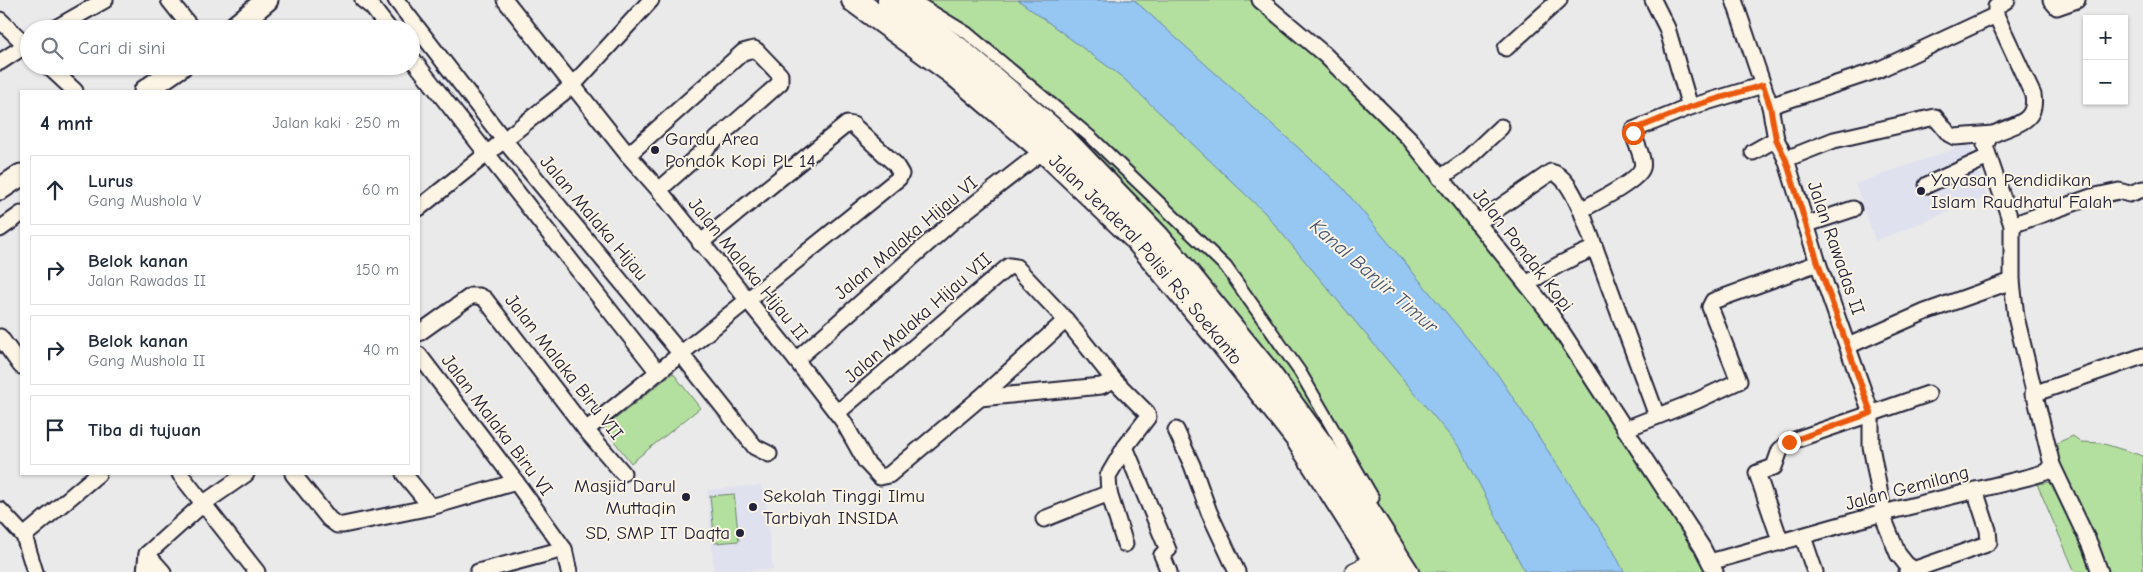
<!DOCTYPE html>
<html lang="id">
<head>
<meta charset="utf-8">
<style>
  :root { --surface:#fff; --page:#f2f2f3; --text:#1f2937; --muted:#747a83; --line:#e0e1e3 }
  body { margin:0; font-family:"Comic Neue",sans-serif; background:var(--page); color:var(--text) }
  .controls { position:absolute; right:15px; top:15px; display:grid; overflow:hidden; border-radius:0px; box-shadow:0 1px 4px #0004 }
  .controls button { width:45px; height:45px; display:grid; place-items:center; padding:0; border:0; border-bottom:1px solid var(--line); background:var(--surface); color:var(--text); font:25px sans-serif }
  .stop { position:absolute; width:15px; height:15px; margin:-11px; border:4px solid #ea580c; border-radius:50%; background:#fff }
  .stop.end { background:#ea580c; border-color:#fff; box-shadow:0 1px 5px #0008 }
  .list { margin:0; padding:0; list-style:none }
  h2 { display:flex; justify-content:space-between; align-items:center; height:65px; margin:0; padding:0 20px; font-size:21px }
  h2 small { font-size:16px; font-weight:400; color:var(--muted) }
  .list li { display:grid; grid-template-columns:32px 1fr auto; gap:15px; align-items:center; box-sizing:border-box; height:70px; margin:0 10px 10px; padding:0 10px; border:1px solid var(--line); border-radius:0px }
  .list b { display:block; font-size:19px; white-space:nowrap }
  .list p { margin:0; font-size:16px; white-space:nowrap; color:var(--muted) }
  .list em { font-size:16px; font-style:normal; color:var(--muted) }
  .icon { flex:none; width:28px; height:28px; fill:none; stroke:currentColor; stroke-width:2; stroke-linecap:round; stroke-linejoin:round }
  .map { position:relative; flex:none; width:2143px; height:572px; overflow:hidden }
  .search { position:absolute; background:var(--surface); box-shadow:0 1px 4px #0004; left:20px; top:20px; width:400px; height:55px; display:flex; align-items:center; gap:12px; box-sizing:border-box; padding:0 18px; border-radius:28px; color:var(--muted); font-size:19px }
  .panel { position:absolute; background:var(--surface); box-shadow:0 1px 4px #0004; left:20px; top:90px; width:400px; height:385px; border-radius:0px }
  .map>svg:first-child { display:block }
</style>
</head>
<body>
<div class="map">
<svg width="2143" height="572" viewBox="0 0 2143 572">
  <rect width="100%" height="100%" fill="#ebeaea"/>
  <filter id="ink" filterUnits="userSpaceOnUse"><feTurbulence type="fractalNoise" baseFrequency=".02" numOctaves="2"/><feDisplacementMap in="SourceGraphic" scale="10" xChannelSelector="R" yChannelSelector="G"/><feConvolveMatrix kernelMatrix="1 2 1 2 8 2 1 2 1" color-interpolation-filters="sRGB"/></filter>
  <g filter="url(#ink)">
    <g fill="#dfe2ee">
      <polygon points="1970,143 1987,197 1875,241 1855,184"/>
      <polygon points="761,485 765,495 773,570 714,572 707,490"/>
    </g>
    <g fill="#b3e09e" stroke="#6a816c">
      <polygon points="871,0 1259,0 1373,104 1527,284 1715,572 1418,572 1267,372"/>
      <polygon points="673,373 700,408 631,463 604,428"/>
      <polygon points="2073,436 2081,442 2101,443 2143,456 2143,572 2075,572 2037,484 2052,482 2056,463 2052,445"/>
      <polygon points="734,494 739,541 715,543 710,496"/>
    </g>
    <polygon fill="#95c7f2" stroke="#6785a9" points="1018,0 1134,0 1343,188 1498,375 1612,548 1624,572 1525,572 1461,449 1265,213 1122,77"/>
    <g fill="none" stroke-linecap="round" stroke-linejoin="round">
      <g stroke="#22223b" stroke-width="15">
        <polyline id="pedestrian" points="913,0 967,33 1093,139 1226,267 1300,372 1373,498"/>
      </g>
      <g stroke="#22223b" stroke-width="19">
        <g id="minor">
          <polyline points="169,0 192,29"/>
          <polyline points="363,0 372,7 389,29"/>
          <polyline points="396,0 504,140 681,354 755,447 769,454"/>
          <polyline points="505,0 628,155 659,190 796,360 843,421 866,462 880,477 889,475 980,398 1066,320"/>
          <polyline points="1260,0 1325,55 1410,139 1549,312 1702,547 1715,572"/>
          <polyline points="1653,0 1667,28 1690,107"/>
          <polyline points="1734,0 1770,106 1776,139 1786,159 1818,263 1871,413 1871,446 1885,522 1898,554 1906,564 1917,572"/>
          <polyline points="2051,0 2057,7 2077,0"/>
          <polyline points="0,20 29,48"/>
          <polyline points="54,29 105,0"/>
          <polyline points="1506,48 1559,0"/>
          <polyline points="411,57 658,372"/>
          <polyline points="0,62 29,43"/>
          <polyline points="48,66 75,91"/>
          <polyline points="1770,106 1878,70 1996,15"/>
          <polyline points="1753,152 1776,139"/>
          <polyline points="628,155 743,52 754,49 757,51 780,75 780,83 659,190"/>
          <polyline points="1786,159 1834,140 1935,117 1949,134 1955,137 1993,134"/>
          <polyline points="1440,178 1465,161 1501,127"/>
          <polyline points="1927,185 1988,157"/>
          <polyline points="419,208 573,85 651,0"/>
          <path d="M 1477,223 L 1551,172 C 1566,175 1575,198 1581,210"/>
          <polyline points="1805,225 1853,209"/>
          <polyline points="2012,225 2091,197 2119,191 2129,194 2143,189"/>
          <polyline points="0,229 21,214"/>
          <path d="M 1527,284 C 1549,269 1570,258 1595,248"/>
          <polyline points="419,333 471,296 479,296 485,299 586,430 623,473"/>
          <polyline points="0,337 21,366"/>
          <polyline points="1848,346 1925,312 2012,281"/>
          <polyline points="419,355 516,482 564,549 569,572"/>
          <polyline points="796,360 953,221 1044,150"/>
          <polyline points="2033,394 2143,356"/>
          <polyline points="980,398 1101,386 1114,380"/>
          <polyline points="837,413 1009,266 1016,267 1066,320 1114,380 1147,413 1148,417 1125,447 1108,476 1109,493 1044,519"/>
          <path d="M 1657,416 L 1581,210 C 1594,203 1638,181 1642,168 C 1645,159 1635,142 1633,133 L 1633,130 L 1690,107 L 1763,85"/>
          <polyline points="1625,429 1696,401 1739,381 1710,307 1713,301 1818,263"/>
          <polyline points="586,430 899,178 901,174 895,164 853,125 847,124 700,243"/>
          <polyline points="1176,430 1192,465 1209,512 1237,572"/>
          <polyline points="1125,447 1168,550 1162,555 1169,572"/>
          <polyline points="2052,465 2090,545 2100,572"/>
          <polyline points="180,474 257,572"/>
          <polyline points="293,474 329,519 337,525 343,525 431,507 516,482"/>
          <polyline points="404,474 431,507"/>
          <polyline points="1109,493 1125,544"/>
          <polyline points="0,510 24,536 35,572"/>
          <polyline points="24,536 98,474"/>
          <polyline points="1803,537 1815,572"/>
          <polyline points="1781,543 1757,473 1774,467 1780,450 1789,442 1928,394"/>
          <polyline points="147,554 163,572"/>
          <path d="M 1710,562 L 1883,513 L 2029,477 L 2046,472 L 2052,465 L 2016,317 L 2012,281 L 2012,225 L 1985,146 L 1990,136 C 2011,124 2038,125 2033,95 L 1996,15 L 1996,7 L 2007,0"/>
          <polyline points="145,572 147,554 204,503 246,474"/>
          <polyline points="478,572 564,549"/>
          <polyline points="1907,572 1984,545 1989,542 1988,530 1975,490"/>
        </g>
      </g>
      <g stroke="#22223b" stroke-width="22">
        <polyline id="tertiary" points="1355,572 1388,557"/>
      </g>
      <g stroke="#22223b" stroke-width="25">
        <g id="secondary">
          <polyline points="232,29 267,0"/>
          <polyline points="145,91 181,66"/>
          <polyline points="0,189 21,175"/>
        </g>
      </g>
      <g stroke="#22223b" stroke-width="28">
        <g id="primary">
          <path id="s1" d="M 854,0 L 954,73 L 1044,150 L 1136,238 L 1223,343 L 1297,437 L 1383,572"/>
          <polyline points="890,0 959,50 1063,139 1158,238 1267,372 1354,490 1406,572"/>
        </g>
      </g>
      <use href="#pedestrian" stroke="#fcf5e5" stroke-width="11"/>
      <use href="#minor" stroke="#fcf5e5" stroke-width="15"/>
      <use href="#tertiary" stroke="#fcf5e5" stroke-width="19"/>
      <use href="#secondary" stroke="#fcf5e5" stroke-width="21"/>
      <use href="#primary" stroke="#fcf5e5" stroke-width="24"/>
    </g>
  </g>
  <g fill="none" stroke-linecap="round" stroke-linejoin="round" filter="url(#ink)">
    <polyline stroke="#ea580c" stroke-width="6" points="1633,133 1633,130 1690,107 1763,85 1770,106 1776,139 1786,160 1818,263 1871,413 1789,442"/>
  </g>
  <g fill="#22223b" stroke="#fcf5e5" stroke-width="2">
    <circle cx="655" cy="150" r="5"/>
    <circle cx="1921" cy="191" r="5"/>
    <circle cx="686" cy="497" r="5"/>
    <circle cx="753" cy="507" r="5"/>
    <circle cx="740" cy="533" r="5"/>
  </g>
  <g text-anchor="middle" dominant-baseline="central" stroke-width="4" stroke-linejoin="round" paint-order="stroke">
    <g font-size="19" fill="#22223b" stroke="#fcf5e5" text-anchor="start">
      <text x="665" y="139">Gardu Area<tspan x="665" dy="22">Pondok Kopi PL 14</tspan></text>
      <text x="1931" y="180">Yayasan Pendidikan<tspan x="1931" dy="22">Islam Raudhatul Falah</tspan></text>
      <text x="676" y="486" text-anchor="end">Masjid Darul<tspan x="676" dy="22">Muttaqin</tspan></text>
      <text x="763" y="496">Sekolah Tinggi Ilmu<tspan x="763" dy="22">Tarbiyah INSIDA</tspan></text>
      <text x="730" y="533" text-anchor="end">SD, SMP IT Daqta</text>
    </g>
    <g font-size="19" fill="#22223b" stroke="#fcf5e5">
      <text transform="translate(594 218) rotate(50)">Jalan Malaka Hijau</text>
      <text transform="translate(906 238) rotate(-40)">Jalan Malaka Hijau VI</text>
      <text transform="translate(1836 248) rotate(71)">Jalan Rawadas II</text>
      <text transform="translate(1523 250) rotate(52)">Jalan Pondak Kopi</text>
      <text stroke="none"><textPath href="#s1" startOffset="392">Jalan Jenderal Polisi RS. Soekanto</textPath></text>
      <text transform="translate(748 269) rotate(51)">Jalan Malaka Hijau II</text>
      <text transform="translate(918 318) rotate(-41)">Jalan Malaka Hijau VII</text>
      <text transform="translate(564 367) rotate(52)">Jalan Malaka Biru VII</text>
      <text transform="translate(497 425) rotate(53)">Jalan Malaka Biru VI</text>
      <text transform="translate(1907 488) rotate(-15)">Jalan Gemilang</text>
    </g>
    <g font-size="20" font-style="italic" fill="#445472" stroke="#fcf5e5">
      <text transform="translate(1374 276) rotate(41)">Kanal Banjir Timur</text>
    </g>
  </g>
</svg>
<div class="controls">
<button>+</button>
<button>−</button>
</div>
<div class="stop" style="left:1633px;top:133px"></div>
<div class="stop end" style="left:1789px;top:442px"></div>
<div class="search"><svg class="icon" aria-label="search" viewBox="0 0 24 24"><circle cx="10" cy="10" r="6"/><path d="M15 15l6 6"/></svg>Cari di sini</div>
<section class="panel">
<h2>4 mnt<small>Jalan kaki · 250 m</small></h2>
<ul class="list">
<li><svg class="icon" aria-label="ahead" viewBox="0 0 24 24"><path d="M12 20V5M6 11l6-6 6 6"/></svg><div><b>Lurus</b><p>Gang Mushola V</p></div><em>60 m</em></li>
<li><svg class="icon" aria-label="right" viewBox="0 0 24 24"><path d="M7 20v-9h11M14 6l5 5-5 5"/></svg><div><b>Belok kanan</b><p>Jalan Rawadas II</p></div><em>150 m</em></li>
<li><svg class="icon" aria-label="right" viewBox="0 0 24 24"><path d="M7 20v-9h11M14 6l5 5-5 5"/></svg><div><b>Belok kanan</b><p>Gang Mushola II</p></div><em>40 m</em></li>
<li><svg class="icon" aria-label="arrive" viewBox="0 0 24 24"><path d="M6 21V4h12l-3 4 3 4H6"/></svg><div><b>Tiba di tujuan</b></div></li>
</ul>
</section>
</div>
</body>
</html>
